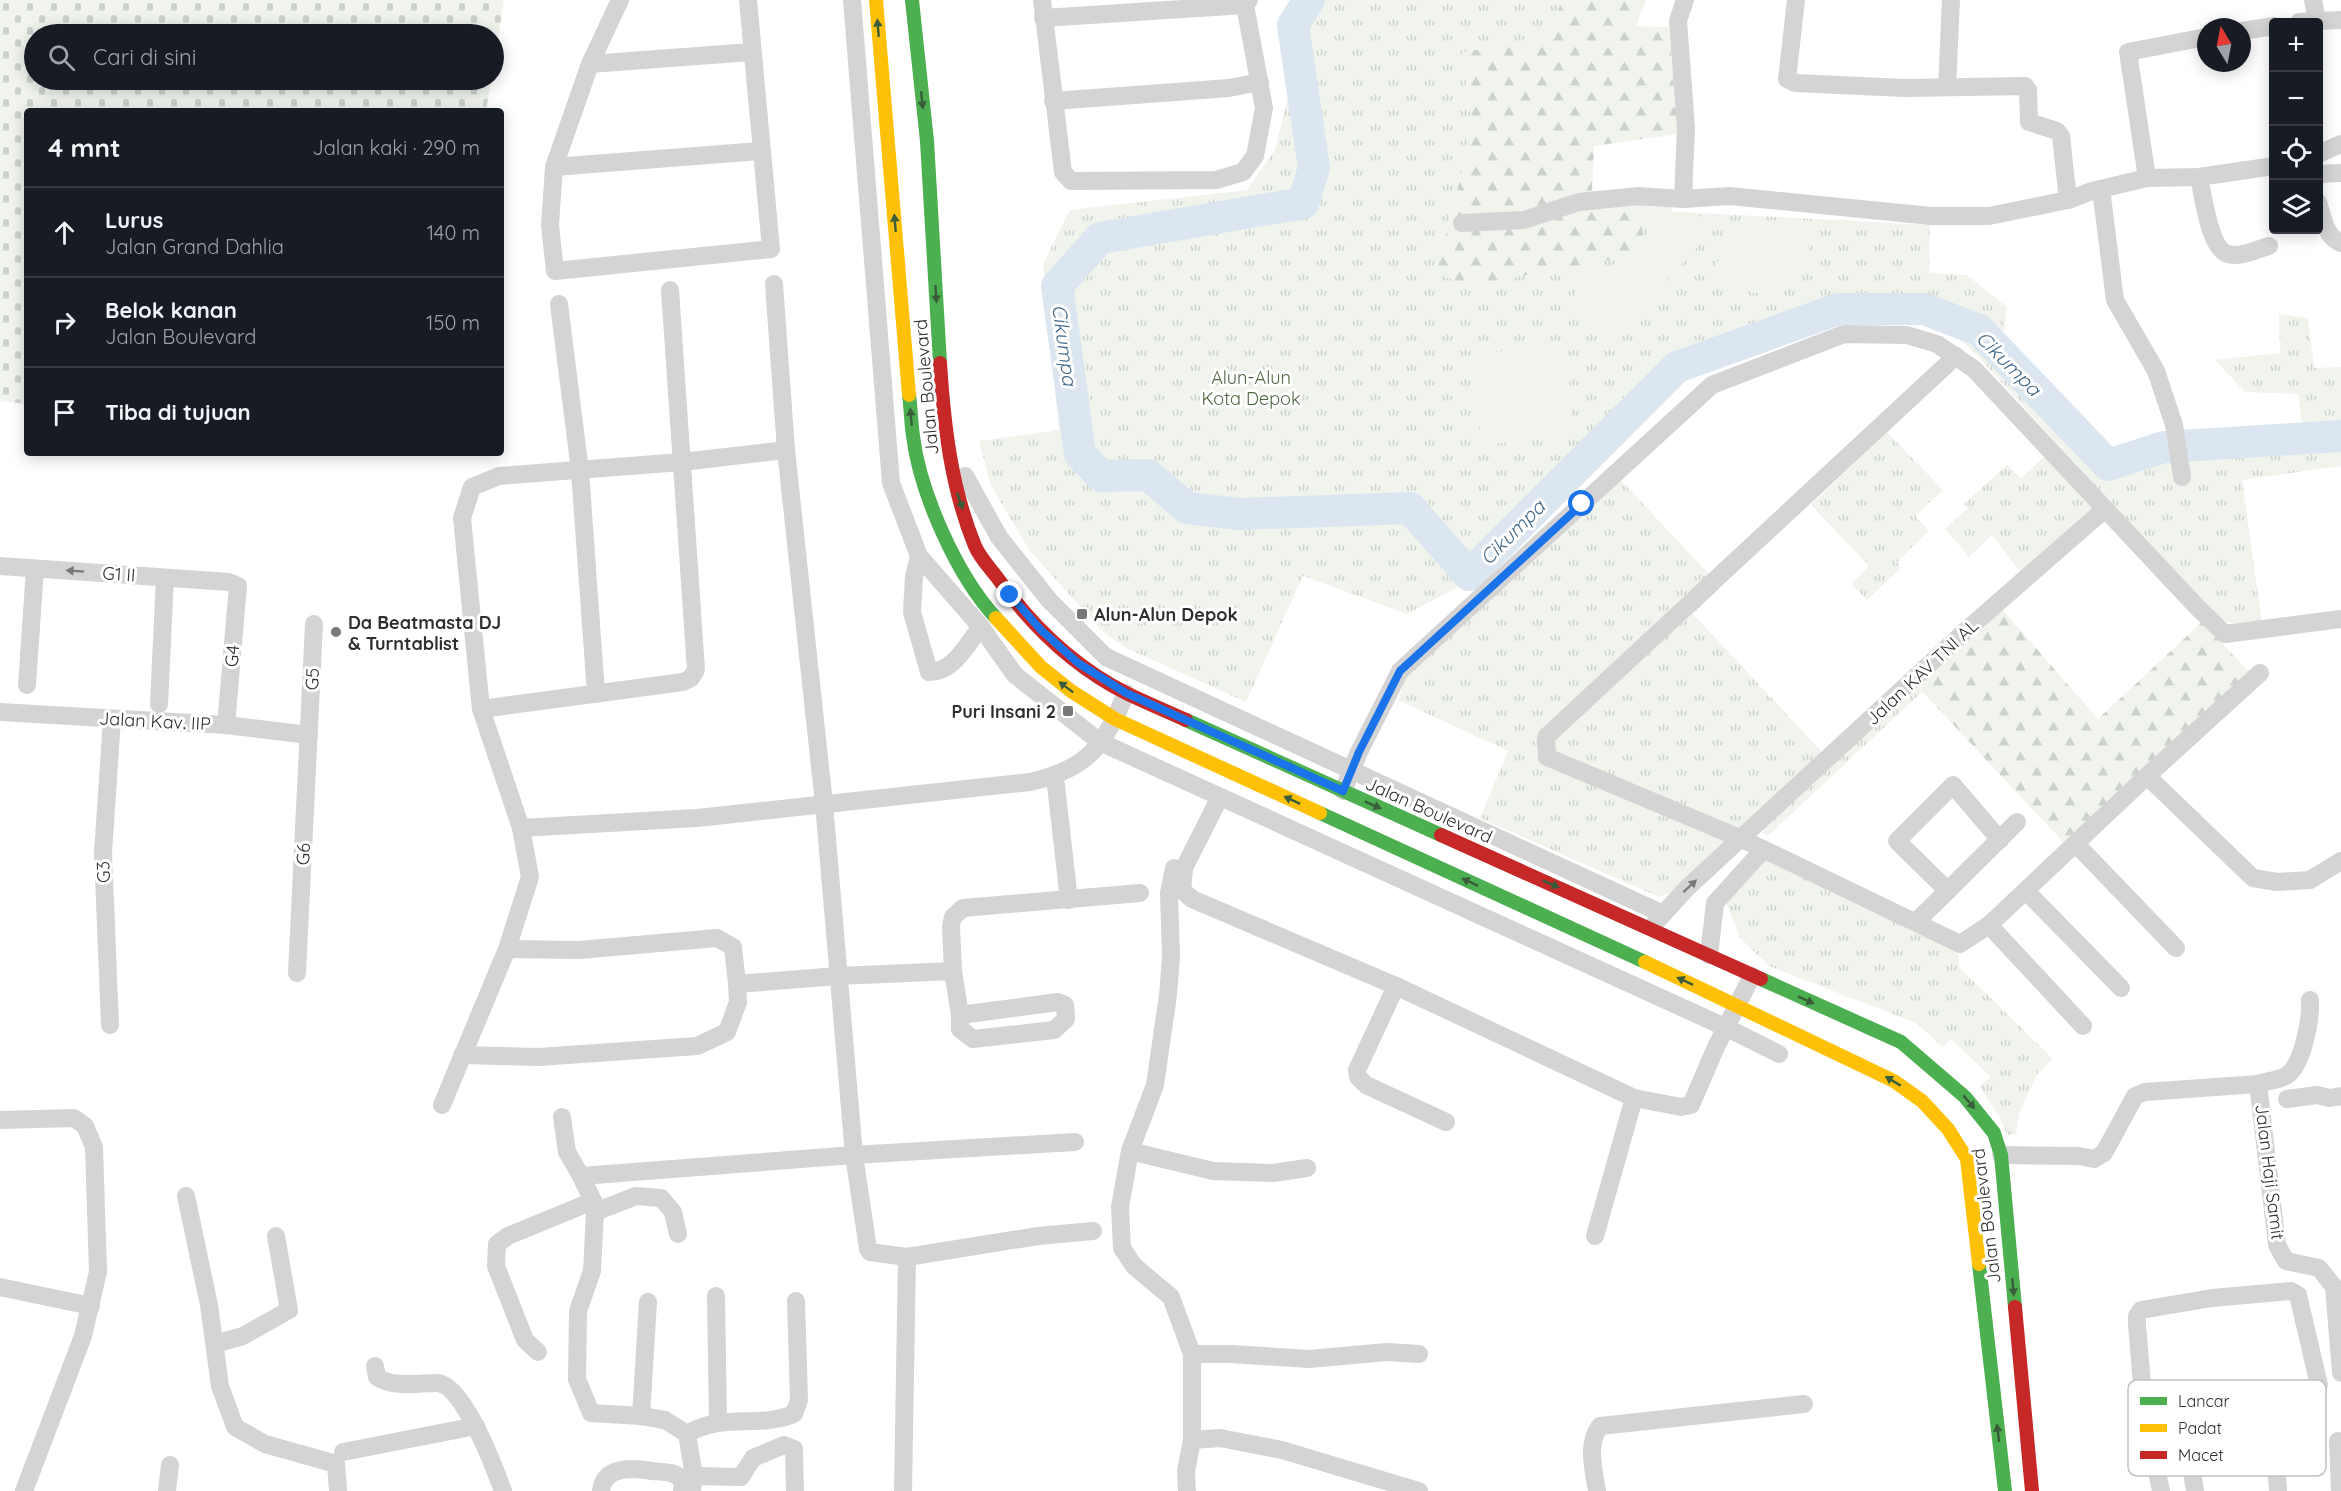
<!DOCTYPE html>
<html lang="id">
<head>
<meta charset="utf-8">
<style>
  :root { --surface:#171b24; --page:#20242c; --text:#f1f3f6; --muted:#9ea1a6; --line:#363941 }
  body { margin:0; font-family:Quicksand,sans-serif; background:var(--page); color:var(--text) }
  .controls { position:absolute; right:18px; top:18px; display:grid; overflow:hidden; border-radius:6px; box-shadow:0 3px 15px #0003 }
  .controls button { width:54px; height:54px; display:grid; place-items:center; padding:0; border:0; border-bottom:2px solid var(--line); background:var(--surface); color:var(--text); font:30px sans-serif }
  .compass { position:absolute; left:2197px; top:18px; width:54px; height:54px; border-radius:50%; background:var(--surface); box-shadow:0 3px 15px #0003; rotate:350deg }
  .stop { position:absolute; width:18px; height:18px; margin:-14px; border:4px solid #1a73e8; border-radius:50%; background:#fff }
  .stop.end { background:#1a73e8; border-color:#fff; box-shadow:0 2px 6px #0008 }
  .list { margin:0; padding:0; list-style:none }
  h2 { display:flex; justify-content:space-between; align-items:center; height:78px; margin:0; padding:0 24px; font-size:26px }
  h2 small { font-size:20px; font-weight:400; color:var(--muted) }
  .list li { display:grid; grid-template-columns:39px 1fr auto; gap:18px; align-items:center; box-sizing:border-box; height:90px; padding:0 24px; border-top:2px solid var(--line) }
  .list b { display:block; font-size:22px; white-space:nowrap }
  .list p { margin:0; font-size:20px; white-space:nowrap; color:var(--muted) }
  .list em { font-size:20px; font-style:normal; color:var(--muted) }
  .icon { flex:none; width:33px; height:33px; fill:none; stroke:currentColor; stroke-width:2; stroke-linecap:round; stroke-linejoin:round }
  .map { position:relative; flex:none; width:2341px; height:1491px; overflow:hidden }
  .search { position:absolute; background:var(--surface); box-shadow:0 3px 15px #0003; left:24px; top:24px; width:480px; height:66px; display:flex; align-items:center; gap:15px; box-sizing:border-box; padding:0 21px; border-radius:33px; color:var(--muted); font-size:22px }
  .panel { position:absolute; background:var(--surface); box-shadow:0 3px 15px #0003; left:24px; top:108px; width:480px; height:348px; border-radius:6px }
  .map>svg:first-child { display:block }
</style>
</head>
<body>
<div class="map">
<svg width="2341" height="1491" viewBox="0 0 2341 1491">
  <defs>
    <pattern id="grass-tufts" width="24" height="20" patternUnits="userSpaceOnUse" patternTransform="scale(1.5)"><rect width="24" height="20" fill="#f0f4ed"/><path d="M3 7l-1-3M5 7V3M7 7l1-3M15 17l-1-3M17 17v-4M19 17l1-3" fill="none" stroke="#ced2cc"/></pattern>
    <pattern id="forest-firs" width="22" height="20" patternUnits="userSpaceOnUse" patternTransform="scale(1.5)"><rect width="22" height="20" fill="#f0f4ed"/><path d="M5 1l3.5 6h-7zM16 11l3.5 6h-7z" fill="#ced2cc"/></pattern>
    <pattern id="cemetery-stones" width="16" height="16" patternUnits="userSpaceOnUse" patternTransform="scale(1.5)"><rect width="16" height="16" fill="#f0f4ed"/><path d="M2 7V4a2 2 0 0 1 4 0v3zM10 15v-3a2 2 0 0 1 4 0v3z" fill="#ced2cc"/></pattern>
  </defs>
  <rect width="100%" height="100%" fill="#fff"/>
  <g fill="url(#grass-tufts)">
    <polygon points="1311,0 1562,0 1549,41 1462,53 1473,128 1436,273 1642,210 1930,225 1929,273 1967,275 2007,307 2002,342 2114,450 2150,436 2303,432 2298,394 2245,392 2215,360 2280,353 2279,314 2308,318 2314,368 2341,367 2341,466 2242,480 2262,623 2239,626 2214,616 1971,349 1924,312 1838,312 1678,371 1591,448 1578,474 1471,580 1407,614 1303,576 1246,702 1126,648 1102,631 1030,551 991,486 979,441 1059,430 1043,264 1070,210 1247,190 1275,150"/>
    <polygon points="1887,432 1943,490 1915,516 1929,531 1897,562 1901,568 1867,600 1851,584 1869,566 1811,505"/>
    <polygon points="2046,455 2094,509 2022,574 1992,535 1969,557 1945,529 1968,508 1964,504 2007,465 2021,478"/>
    <polygon points="1617,476 1721,587 1693,614 1823,753 1676,892 1659,897 1480,818 1508,751 1398,700 1406,677"/>
    <polygon points="1917,686 1922,692 1769,835 1764,834 1763,829"/>
    <polygon points="1765,860 1958,950 1959,967 2053,1059 2038,1073 2019,1114 2016,1134 2007,1135 1999,1116 1979,1086 1991,1077 1951,1039 1943,1047 1916,1023 1769,966 1740,938 1726,902"/>
  </g>
  <g fill="url(#forest-firs)">
    <polygon points="1562,0 1646,0 1636,26 1669,27 1678,134 1594,146 1592,191 1673,194 1672,212 1643,210 1642,254 1467,286 1436,273 1473,128 1462,52 1549,41"/>
    <polygon points="2001,608 2098,719 2202,622 2251,674 2065,844 1917,686"/>
  </g>
  <polygon fill="url(#cemetery-stones)" points="0,0 504,0 494,65 494,34 34,34 34,80 491,80 486,111 27,111 27,404 0,401"/>
  <g fill="#f0f4ed">
    <polygon points="1647,213 1713,217 1712,232 1622,326 1610,330 1576,305 1574,282 1582,271 1645,260"/>
    <polygon points="1739,221 1767,221 1794,225 1808,238 1808,259 1793,283 1767,294 1753,293 1728,282 1716,270 1716,263 1735,241"/>
    <polygon points="1566,345 1574,436 1481,445 1473,354"/>
  </g>
  <g fill="none" stroke-linecap="round" stroke-linejoin="round">
    <polyline stroke="#dbe6f0" stroke-width="32" points="1309,0 1293,25 1314,168 1303,203 1100,238 1057,286 1080,454 1101,476 1148,475 1187,508 1239,514 1410,508 1469,575 1677,367 1838,309 1924,309 1979,330 2108,465 2164,447 2341,436"/>
    <g stroke="#d4d4d4" stroke-width="18">
      <polyline points="620,0 590,64 554,167 550,225 555,271 771,249 748,0"/>
      <polyline points="852,0 891,483 919,556 981,627 1015,675 1100,742 1727,1028 1779,1054"/>
      <polyline points="1042,0 1063,172 1071,181 1216,180 1243,172 1255,156 1264,108 1245,5 1249,0"/>
      <polyline points="1685,0 1678,21 1686,128 1683,199 1730,196 1931,216 1989,216 2068,200 2092,191 2147,178 2199,177 2274,166"/>
      <polyline points="1796,0 1787,79 1795,83 1905,88 2025,86 2028,90 2029,122 2057,131 2061,136 2068,200"/>
      <polyline points="2313,0 2317,20"/>
      <polyline points="1043,18 1245,5"/>
      <polyline points="2299,22 2341,20"/>
      <polyline points="2242,31 2274,26"/>
      <polyline points="590,64 751,52"/>
      <polyline points="1947,87 1951,0"/>
      <polyline points="1053,101 1229,88 1260,82"/>
      <polyline points="2318,154 2341,144"/>
      <polyline points="554,167 760,151"/>
      <polyline points="2318,174 2341,173"/>
      <path d="M 2199,177 C 2203,194 2209,249 2228,254 C 2240,258 2257,249 2269,246"/>
      <polyline points="2147,178 2128,52 2206,37"/>
      <polyline points="2101,189 2115,300 2156,371 2174,425 2182,477"/>
      <path d="M 2318,202 C 2323,217 2325,237 2341,243"/>
      <polyline points="1462,223 1524,220 1579,202 1638,196 1683,199"/>
      <polyline points="774,284 786,450 824,804 854,1155 868,1249 870,1252 907,1257 1038,1236 1093,1231"/>
      <polyline points="559,304 580,471 596,694"/>
      <polyline points="1956,356 1546,737 1547,757 1742,839 1960,944 1989,925 2147,776"/>
      <polyline points="965,476 999,537 1049,600 1106,657 1663,914"/>
      <path d="M 919,556 L 914,576 L 912,612 L 929,672 C 954,672 966,645 981,627"/>
      <polyline points="0,566 229,582 238,586 226,725"/>
      <polyline points="2260,673 2147,776 2253,878 2277,882 2310,880 2341,861"/>
      <polyline points="27,685 35,569"/>
      <polyline points="159,704 165,578"/>
      <polyline points="481,709 683,682 691,678 696,670 670,290"/>
      <polyline points="0,712 226,725 309,735"/>
      <polyline points="1055,777 1069,900"/>
      <polyline points="1343,791 1359,752 1400,671 1712,385 1844,334 1907,335 1937,344 1974,369 2197,607 2225,634 2341,619"/>
      <polyline points="1220,797 1184,868 1182,890 1192,899 1396,986 1634,1098 1681,1107 1691,1105 1716,1047 1752,976"/>
      <path d="M 521,828 L 697,818 L 1030,782 C 1088,769 1104,746 1126,693"/>
      <polyline points="2076,844 2176,948"/>
      <polyline points="1174,868 1169,893 1171,957 1168,995 1155,1085 1130,1151 1120,1207 1122,1248 1134,1266 1171,1297 1192,1354 1192,1440 1186,1471 1187,1491"/>
      <polyline points="1948,891 1897,841 1953,785 2000,840"/>
      <polyline points="2026,891 2121,988"/>
      <polyline points="1916,922 2017,822"/>
      <polyline points="1655,923 1687,888 1962,634 2105,509"/>
      <polyline points="1989,925 2083,1026"/>
      <polyline points="507,949 579,950 717,938 733,947 737,984 838,976 953,971 960,1015 1058,1002 1065,1005 1066,1019 1054,1030 973,1039 960,1029 960,1015"/>
      <polyline points="1709,955 1715,903 1763,850"/>
      <polyline points="953,971 951,926 953,917 963,908 1140,893"/>
      <polyline points="297,973 314,624"/>
      <polyline points="1396,986 1357,1070 1358,1077 1366,1085 1446,1122"/>
      <path d="M 2310,1000 C 2311,1018 2303,1066 2286,1076 C 2278,1080 2267,1081 2258,1084 L 2277,1245 L 2286,1261 L 2319,1268 L 2334,1287 L 2341,1373"/>
      <polyline points="110,1025 103,853 112,719"/>
      <polyline points="462,1055 539,1057 697,1046 727,1032 738,1002 737,984"/>
      <polyline points="2287,1099 2317,1095 2330,1098 2341,1096"/>
      <polyline points="442,1105 507,949 530,877 521,828 481,709 462,518 472,487 499,476 682,462 786,450"/>
      <polyline points="562,1117 567,1152 581,1176 854,1155 1075,1142"/>
      <polyline points="0,1120 74,1118 85,1126 94,1147 98,1272 83,1336 24,1491"/>
      <polyline points="1130,1151 1213,1171 1273,1173 1307,1168"/>
      <polyline points="2001,1155 2079,1156 2094,1159 2104,1153 2135,1096 2145,1092 2258,1084"/>
      <polyline points="581,1176 593,1201 595,1212 592,1271 578,1311 577,1379 591,1413 641,1416 665,1420 687,1434 694,1476 692,1491"/>
      <polyline points="186,1196 209,1305 220,1386 235,1427 265,1444 336,1464 338,1491"/>
      <polyline points="595,1212 636,1196 661,1198 673,1212 678,1234"/>
      <polyline points="1595,1236 1634,1098"/>
      <polyline points="0,1287 91,1306"/>
      <polyline points="716,1296 718,1422"/>
      <polyline points="215,1344 243,1336 289,1310 276,1236"/>
      <polyline points="538,1352 525,1340 496,1266 497,1244 508,1236 593,1201"/>
      <polyline points="1192,1354 1231,1354 1309,1359 1387,1352 1419,1354"/>
      <path d="M 375,1366 L 377,1377 C 392,1388 419,1383 437,1383 C 463,1383 495,1469 503,1491"/>
      <polyline points="2271,1397 2278,1491"/>
      <polyline points="2144,1409 2181,1406"/>
      <polyline points="641,1416 648,1302"/>
      <path d="M 687,1434 C 725,1412 756,1429 794,1414 L 799,1400 L 796,1301"/>
      <polyline points="1192,1440 1220,1438 1282,1450 1419,1491"/>
      <polyline points="2338,1441 2340,1491"/>
      <polyline points="343,1452 476,1426"/>
      <polyline points="694,1476 741,1477 753,1458 784,1445 794,1449 795,1491"/>
      <polyline points="167,1491 170,1465"/>
      <path d="M 601,1491 C 604,1465 634,1468 652,1471 C 663,1472 676,1471 683,1481 L 682,1491"/>
      <polyline points="903,1491 907,1257"/>
      <path d="M 1597,1491 C 1594,1471 1586,1444 1600,1426 L 1804,1404"/>
      <polyline points="2161,1491 2144,1409 2137,1325 2137,1316 2141,1310 2212,1298 2291,1291 2298,1295 2319,1385 2271,1397 2181,1406 2195,1491"/>
    </g>
    <g stroke="#4caf50" stroke-width="14">
      <polyline points="912,0 927,141 940,363"/>
      <path d="M 909,395 C 911,409 911,423 913,436 C 920,493 957,576 996,618"/>
      <polyline points="1186,720 1441,835"/>
      <polyline points="1320,813 1645,962"/>
      <polyline points="1761,979 1901,1042 1965,1097 1994,1133 2001,1155 2015,1307"/>
      <polyline points="1979,1264 2005,1491"/>
    </g>
    <g stroke="#ffc107" stroke-width="14">
      <polyline points="876,0 909,395"/>
      <polyline points="996,618 1041,667 1071,691 1115,719 1320,813"/>
      <polyline points="1645,962 1894,1081 1922,1101 1948,1129 1967,1159 1979,1264"/>
    </g>
    <g stroke="#c62828" stroke-width="14">
      <path d="M 940,363 C 944,425 951,488 975,546 C 980,558 991,569 999,580 C 1032,626 1076,668 1128,694 C 1147,703 1166,711 1186,720"/>
      <polyline points="1441,835 1761,979"/>
      <polyline points="2015,1307 2032,1491"/>
    </g>
  </g>
  <defs><path id="oneway-solid" d="M-6-.8H1V-3.2L6.5 0L1 3.2V.8H-6Z" transform="scale(1.5)"/></defs>
  <g fill="#395c3b">
    <use href="#oneway-solid" transform="translate(878 28) rotate(-95)"/>
    <use href="#oneway-solid" transform="translate(922 100) rotate(84)"/>
    <use href="#oneway-solid" transform="translate(895 223) rotate(-95)"/>
    <use href="#oneway-solid" transform="translate(936 294) rotate(86)"/>
    <use href="#oneway-solid" transform="translate(911 417) rotate(-95)"/>
    <use href="#oneway-solid" transform="translate(960 501) rotate(71)"/>
    <use href="#oneway-solid" transform="translate(1066 687) rotate(-143)"/>
    <use href="#oneway-solid" transform="translate(1292 800) rotate(-155)"/>
    <use href="#oneway-solid" transform="translate(1373 805) rotate(24)"/>
    <use href="#oneway-solid" transform="translate(1470 882) rotate(-155)"/>
    <use href="#oneway-solid" transform="translate(1551 884) rotate(24)"/>
    <use href="#oneway-solid" transform="translate(1685 981) rotate(-155)"/>
    <use href="#oneway-solid" transform="translate(1806 1000) rotate(24)"/>
    <use href="#oneway-solid" transform="translate(1893 1081) rotate(-149)"/>
    <use href="#oneway-solid" transform="translate(1969 1102) rotate(50)"/>
    <use href="#oneway-solid" transform="translate(2013 1287) rotate(85)"/>
    <use href="#oneway-solid" transform="translate(1998 1433) rotate(-97)"/>
  </g>
  <g fill="#797979">
    <use href="#oneway-solid" transform="translate(75 571) rotate(-176)"/>
    <use href="#oneway-solid" transform="translate(1690 886) rotate(-43)"/>
  </g>
  <g fill="none" stroke-linecap="round" stroke-linejoin="round">
    <polyline stroke="#1a73e8" stroke-width="8" points="1010,595 1041,630 1078,663 1126,693 1343,791 1359,752 1400,671 1582,504"/>
  </g>
  <g fill="#787878" stroke="#fff" stroke-width="2">
    <rect x="1076" y="608" width="12" height="12" rx="3"/>
    <circle cx="336" cy="632" r="6"/>
    <rect x="1062" y="705" width="12" height="12" rx="3"/>
  </g>
  <g text-anchor="middle" dominant-baseline="central" stroke-width="6" stroke-linejoin="round" paint-order="stroke">
    <g font-size="18" fill="#4f6740" stroke="#fff">
      <text x="1251" y="377">Alun-Alun<tspan x="1251" dy="21">Kota Depok</tspan></text>
    </g>
    <g font-size="18" fill="#2f2f2f" stroke="#fff">
      <text transform="translate(926 387) rotate(-95)">Jalan Boulevard</text>
      <text transform="translate(119 574) rotate(4)">G1 II</text>
      <text transform="translate(232 656) rotate(-85)">G4</text>
      <text transform="translate(1922 672) rotate(-43)">Jalan KAV TNI AL</text>
      <text transform="translate(312 679) rotate(-87)">G5</text>
      <text transform="translate(155 721) rotate(3)">Jalan Kav. IIP</text>
      <text transform="translate(1429 810) rotate(24)">Jalan Boulevard</text>
      <text transform="translate(303 854) rotate(-87)">G6</text>
      <text transform="translate(103 872) rotate(-92)">G3</text>
      <text transform="translate(2270 1172) rotate(83)">Jalan Haji Samit</text>
      <text transform="translate(1986 1216) rotate(-97)">Jalan Boulevard</text>
    </g>
    <g font-size="18" font-weight="bold" fill="#2f2f2f" stroke="#fff" text-anchor="start">
      <text x="1094" y="614">Alun-Alun Depok</text>
      <text x="348" y="622">Da Beatmasta DJ<tspan x="348" dy="21">&amp; Turntablist</tspan></text>
      <text x="1056" y="711" text-anchor="end">Puri Insani 2</text>
    </g>
    <g font-size="20" font-style="italic" fill="#446a8a" stroke="#fff">
      <text transform="translate(1065 345) rotate(82)">Cikumpa</text>
      <text transform="translate(2009 363) rotate(45)">Cikumpa</text>
      <text transform="translate(1512 532) rotate(-45)">Cikumpa</text>
    </g>
  </g>
  <rect x="2128" y="1380" width="198" height="96" rx="9" fill="#fff" stroke="#c1c1c1" stroke-width="1.5"/>
  <rect x="2140" y="1397" width="27" height="8" fill="#4caf50"/>
  <rect x="2140" y="1424" width="27" height="8" fill="#ffc107"/>
  <rect x="2140" y="1451" width="27" height="8" fill="#c62828"/>
  <g font-size="16" fill="#2f2f2f">
    <text x="2178" y="1407">Lancar</text>
    <text x="2178" y="1434">Padat</text>
    <text x="2178" y="1461">Macet</text>
  </g>
</svg>
<div class="controls">
<button>+</button>
<button>−</button>
<button><svg class="icon" aria-label="locate" viewBox="0 0 24 24"><circle cx="12" cy="12" r="6"/><path d="M12 2v4M12 18v4M2 12h4M18 12h4"/></svg></button>
<button><svg class="icon" aria-label="layers" viewBox="0 0 24 24"><path d="M12 4l9 5-9 5-9-5zM3 14l9 5 9-5"/></svg></button>
</div>
<svg class="compass" viewBox="-18 -18 36 36"><path d="M0-13l5 13h-10z" fill="#e53935"/><path d="M0 13l5-13h-10z" fill="#9ea1a6"/></svg>
<div class="stop" style="left:1582px;top:504px"></div>
<div class="stop end" style="left:1010px;top:595px"></div>
<div class="search"><svg class="icon" aria-label="search" viewBox="0 0 24 24"><circle cx="10" cy="10" r="6"/><path d="M15 15l6 6"/></svg>Cari di sini</div>
<section class="panel">
<h2>4 mnt<small>Jalan kaki · 290 m</small></h2>
<ul class="list">
<li><svg class="icon" aria-label="ahead" viewBox="0 0 24 24"><path d="M12 20V5M6 11l6-6 6 6"/></svg><div><b>Lurus</b><p>Jalan Grand Dahlia</p></div><em>140 m</em></li>
<li><svg class="icon" aria-label="right" viewBox="0 0 24 24"><path d="M7 20v-9h11M14 6l5 5-5 5"/></svg><div><b>Belok kanan</b><p>Jalan Boulevard</p></div><em>150 m</em></li>
<li><svg class="icon" aria-label="arrive" viewBox="0 0 24 24"><path d="M6 21V4h12l-3 4 3 4H6"/></svg><div><b>Tiba di tujuan</b></div></li>
</ul>
</section>
</div>
</body>
</html>
